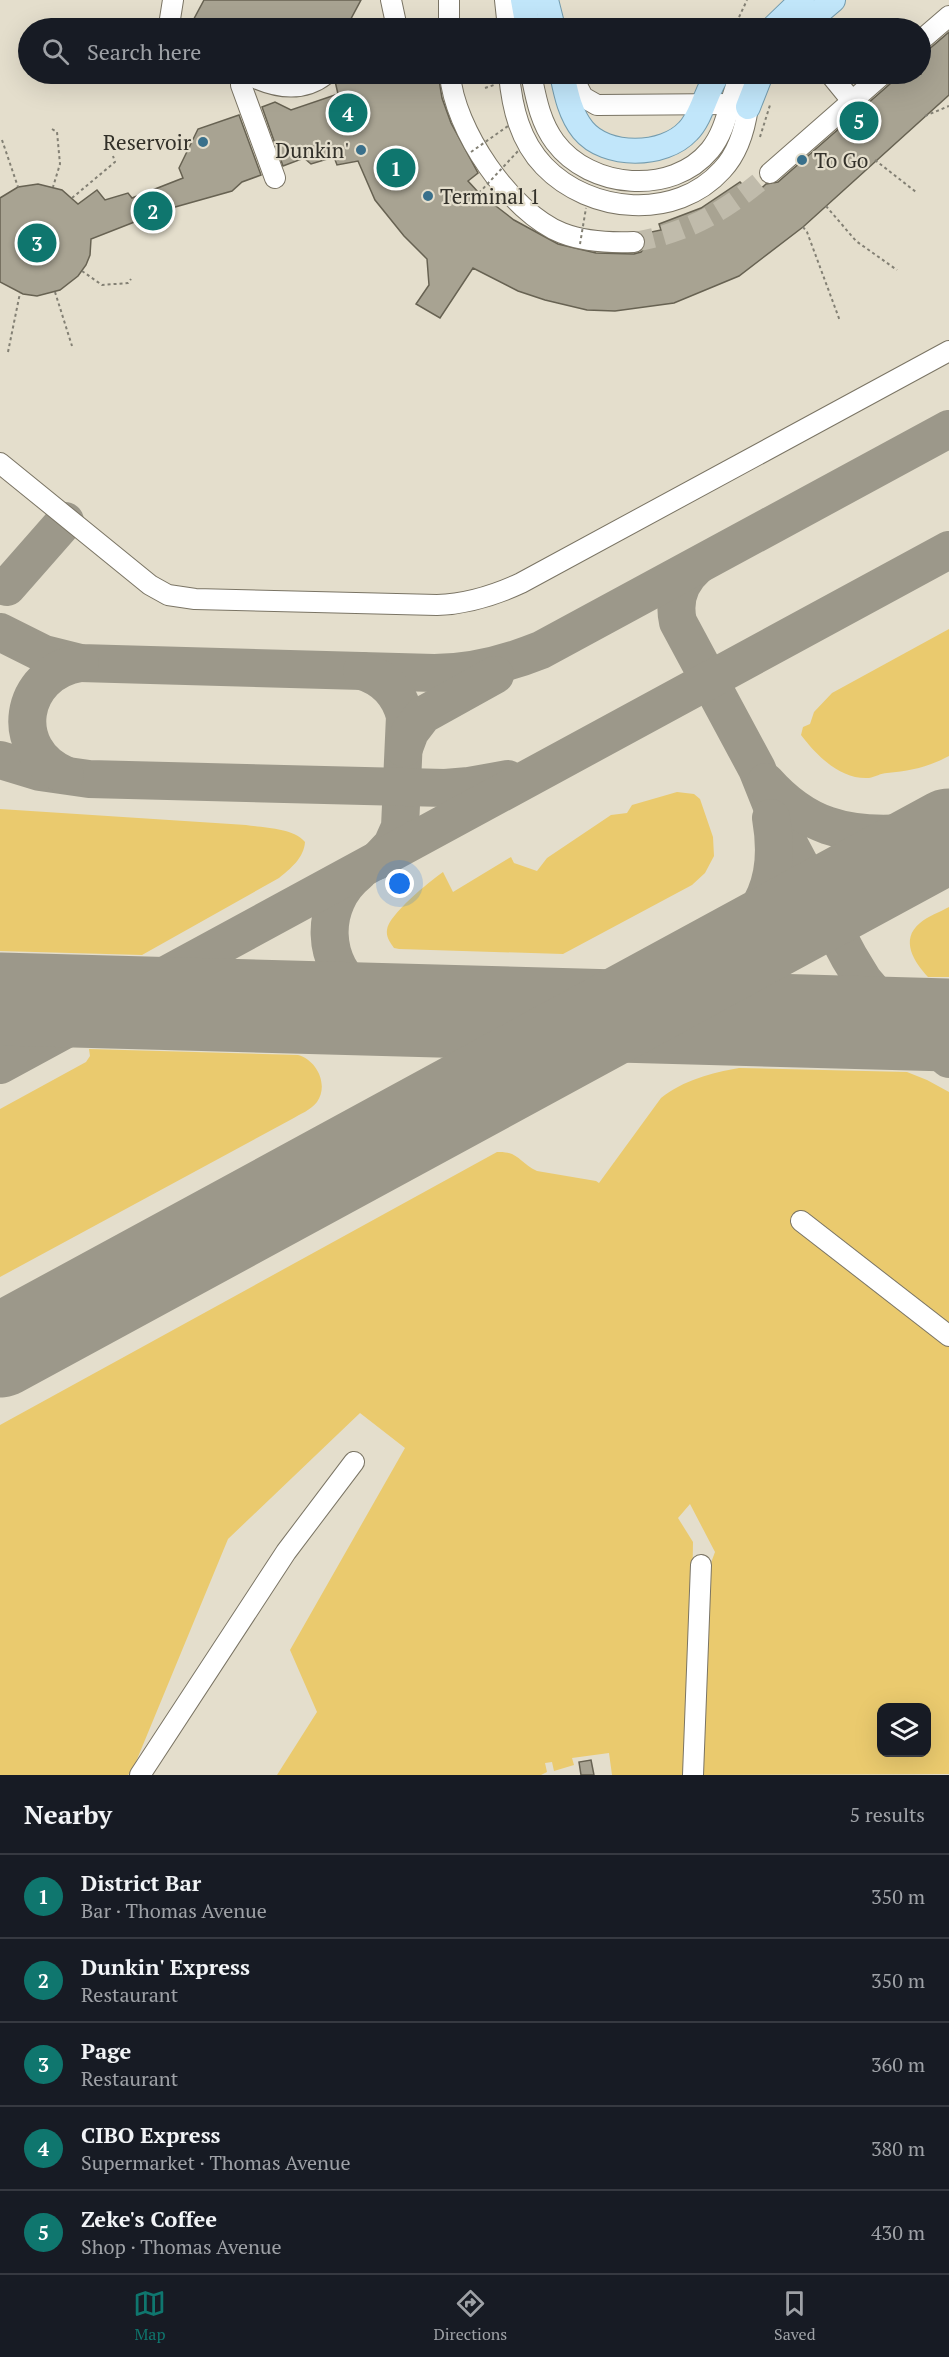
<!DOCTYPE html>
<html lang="en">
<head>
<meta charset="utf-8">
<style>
  :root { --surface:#171b24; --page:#242831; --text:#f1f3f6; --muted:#9ea1a6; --line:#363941; --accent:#0f766e }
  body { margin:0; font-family:"PT Serif",serif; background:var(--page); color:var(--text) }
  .controls { position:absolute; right:18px; bottom:18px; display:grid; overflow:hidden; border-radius:12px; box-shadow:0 6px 24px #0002 }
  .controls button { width:54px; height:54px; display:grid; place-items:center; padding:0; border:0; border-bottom:2px solid var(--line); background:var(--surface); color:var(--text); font:30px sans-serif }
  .you { position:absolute; left:400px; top:884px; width:21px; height:21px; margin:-15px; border:4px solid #fff; border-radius:50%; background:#1a73e8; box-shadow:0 0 0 9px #1a73e833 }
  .badge { display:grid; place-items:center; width:39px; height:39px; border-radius:50%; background:var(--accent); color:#fff; font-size:20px; font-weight:700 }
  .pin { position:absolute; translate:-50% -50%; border:3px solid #fff; box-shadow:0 2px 6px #0006 }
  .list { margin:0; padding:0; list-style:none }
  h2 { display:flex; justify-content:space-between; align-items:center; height:78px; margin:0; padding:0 24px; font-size:26px }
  h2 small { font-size:20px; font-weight:400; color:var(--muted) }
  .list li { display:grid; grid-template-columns:39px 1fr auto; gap:18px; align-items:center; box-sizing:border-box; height:84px; padding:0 24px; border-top:2px solid var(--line) }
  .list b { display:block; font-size:22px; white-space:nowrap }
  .list p { margin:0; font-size:20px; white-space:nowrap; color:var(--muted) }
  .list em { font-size:20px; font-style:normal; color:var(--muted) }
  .icon { flex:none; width:33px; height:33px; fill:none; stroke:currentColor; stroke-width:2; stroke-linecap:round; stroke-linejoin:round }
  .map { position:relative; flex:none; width:949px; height:1775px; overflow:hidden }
  .search { position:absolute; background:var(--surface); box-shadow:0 6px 24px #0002; left:18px; right:18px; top:18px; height:66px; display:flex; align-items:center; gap:15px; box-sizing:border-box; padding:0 21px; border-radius:33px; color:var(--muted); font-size:22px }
  .sheet { height:498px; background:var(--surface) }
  nav { display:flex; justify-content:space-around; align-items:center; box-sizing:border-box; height:84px; border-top:2px solid var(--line); background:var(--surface); font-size:16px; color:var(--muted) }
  nav a { display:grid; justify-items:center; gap:3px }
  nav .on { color:var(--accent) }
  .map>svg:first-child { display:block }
</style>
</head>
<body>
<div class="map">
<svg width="949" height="1775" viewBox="0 0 949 1775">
  <rect width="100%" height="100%" fill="#e4decc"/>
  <g fill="#eaca6e" fill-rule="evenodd">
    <path d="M 949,629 L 949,756 C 928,767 911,771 887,773 C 881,773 875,777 869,778 C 841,780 817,756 801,735 L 803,727 L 810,724 L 814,712 L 832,693 Z"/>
    <path d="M 677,792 L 694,794 L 700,799 L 713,837 L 714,856 L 705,873 L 692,885 L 563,954 L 399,949 L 394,948 C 390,942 386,937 387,930 C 388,915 430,881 443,872 L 453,892 L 511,857 L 514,863 L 537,871 L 547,858 L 611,815 L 627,813 L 632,805 Z"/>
    <path d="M 0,809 L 246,825 C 264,828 293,828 305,842 C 304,858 290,869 279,878 L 142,955 L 0,951 Z"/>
    <path d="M 949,907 L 949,977 L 928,977 C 915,963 899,940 920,923 C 928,916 940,912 949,907 Z"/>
    <path d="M 89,1049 L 298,1055 C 317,1060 329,1085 317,1102 C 311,1110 300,1114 292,1119 L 0,1277 L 0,1109 L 86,1062 L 90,1056 Z"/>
    <path d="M 739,1068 L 907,1072 L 927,1080 L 949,1092 L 949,1774 L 697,1775 L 702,1587 L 715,1552 L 690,1504 L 678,1518 L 693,1542 L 689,1775 L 612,1775 L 609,1753 L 572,1758 L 574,1765 L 554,1771 L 552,1762 L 545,1763 L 547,1772 L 541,1775 L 277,1775 L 317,1712 L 290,1650 L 405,1448 L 360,1413 L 228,1539 L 133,1769 L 128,1775 L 0,1775 L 0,1425 L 497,1152 C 519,1151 519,1163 537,1171 L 596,1181 L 599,1183 L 661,1098 C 684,1080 711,1073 739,1068 ZM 882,1708 L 926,1708 L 926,1752 L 882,1752 Z"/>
  </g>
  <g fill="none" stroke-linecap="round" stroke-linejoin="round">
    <g stroke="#9c988a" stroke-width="38">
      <path d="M 696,567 C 680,581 673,600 678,622 L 757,769 L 781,829 L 849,957 L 863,980 L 881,1001 L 949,1059"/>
      <polyline points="7,587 65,521"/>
      <path d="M 0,632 L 44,654 L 80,663 L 434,673 C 472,673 506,664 541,650 L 949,429"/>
      <path d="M 362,671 C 385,678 399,693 405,716 L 400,827 L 392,845 L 377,861"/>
      <polyline points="404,748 410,732 423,715 495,675"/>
      <polyline points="0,760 40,772 89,779 445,788 469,786 508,779"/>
      <path d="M 65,775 C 7,750 19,673 80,663"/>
      <path d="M 766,782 C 805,826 846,837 903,833 C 919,833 934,832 949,828"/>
      <path d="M 358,873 C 319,904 320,965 362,994 C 376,1003 393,1006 410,1010"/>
      <path d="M 680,982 C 742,936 786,904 771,818"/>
      <polyline points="0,1065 949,550"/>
    </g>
    <g stroke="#9c988a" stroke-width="93">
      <polyline points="0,999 949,1025"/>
      <polyline points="0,1351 949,835"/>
    </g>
  </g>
  <g fill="#a8a392" stroke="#676252" stroke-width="1.5">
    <polygon points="204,0 361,0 346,28 189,28"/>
    <polygon points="949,32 949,95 803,227 739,276 674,303 615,311 587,310 545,300 518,291 473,268 440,318 416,304 429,285 427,259 404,236 375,200 358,161 337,165 334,157 311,164 304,158 283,166 262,107 275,102 291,110 338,94 335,81 337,74 438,74 442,98 451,123 478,173 468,181 479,193 514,220 558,244 596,253 634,254 641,252 645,247 646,241 642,234 661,230 659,224 701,208 740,182 753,196 766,184 778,182 891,83 895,74 921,74 921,53 928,50"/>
    <polygon points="239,115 261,175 242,182 232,191 136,218 137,221 91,239 90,255 86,265 78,276 60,290 37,296 23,294 0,282 0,198 18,187 38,184 62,190 78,204 97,190 105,200 128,193 132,198 183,178 179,168 198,129"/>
    <polygon points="591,1760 594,1775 581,1775 579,1762"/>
  </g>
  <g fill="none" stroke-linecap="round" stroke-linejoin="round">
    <path stroke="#c0bbab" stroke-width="20" stroke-dasharray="20 10" stroke-linecap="butt" d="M 634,242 C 691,232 727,210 770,173"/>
    <g stroke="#7a7464" stroke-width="22">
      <g id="minor">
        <polyline points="173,0 170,19 173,28"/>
        <polyline points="391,0 397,28"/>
        <polyline points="449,0 449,28"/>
        <polyline points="505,0 508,28"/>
        <polyline points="920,41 949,16"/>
        <polyline points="241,74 241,85 275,178"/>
        <path d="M 247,74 C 272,87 300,94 325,75"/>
        <path d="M 450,74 C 454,129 510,212 562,233 C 585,242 610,243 634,242"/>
        <path d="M 509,74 C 512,108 520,141 544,166 C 590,214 676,221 722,170 C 738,153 745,129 748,107"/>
        <path d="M 531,74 C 536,98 540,122 555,142 C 590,189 672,196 710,150 C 728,128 729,98 741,74"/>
        <polyline points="571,74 583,97 597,105 731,104"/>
        <polyline points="830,74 852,101"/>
        <polyline points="770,173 883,74"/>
        <path d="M 0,463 L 150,585 L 168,595 L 195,599 L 437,605 C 467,604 493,596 521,583 L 949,351"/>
        <polyline points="801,1221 949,1336"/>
        <polyline points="140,1775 286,1552 354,1462"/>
        <polyline points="693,1775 701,1565"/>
      </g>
    </g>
    <g stroke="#749cae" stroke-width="26">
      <g id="major">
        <polyline points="523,0 528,28"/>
        <polyline points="546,0 553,28"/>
        <polyline points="773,28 802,0"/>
        <polyline points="800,28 833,0"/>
        <path d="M 562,74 C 566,93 570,114 583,130 C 606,158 664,157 688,131 C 702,117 706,90 718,74"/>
        <polyline points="748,107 761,74"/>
      </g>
    </g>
    <g stroke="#838074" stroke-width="2" stroke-dasharray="3 3" stroke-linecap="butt">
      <polyline points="734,28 747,0"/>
      <polyline points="485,88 494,85"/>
      <polyline points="925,116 949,106"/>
      <polyline points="52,129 57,132 60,164 53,187"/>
      <polyline points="760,137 770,105"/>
      <polyline points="2,140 18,187"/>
      <polyline points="875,160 916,192"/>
      <polyline points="72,198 115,162 113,156"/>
      <polyline points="826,206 856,241 897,270"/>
      <polyline points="803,227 807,232 840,321"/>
      <polyline points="82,271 102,285 128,283 131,279"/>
      <polyline points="55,292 72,346"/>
      <polyline points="8,352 20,293"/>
    </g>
    <use href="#minor" stroke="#fff" stroke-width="20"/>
    <use href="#major" stroke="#c1e6fa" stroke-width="24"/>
    <g stroke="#838074" stroke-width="2" stroke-dasharray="3 3" stroke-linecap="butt">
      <polyline points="471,152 508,126"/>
      <polyline points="479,193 519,150"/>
      <polyline points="580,244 586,208"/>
    </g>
  </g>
  <g fill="#39708b" stroke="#e4decc" stroke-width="2">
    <circle cx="203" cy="142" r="6"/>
    <circle cx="361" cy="150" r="6"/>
    <circle cx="802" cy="160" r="6"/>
    <circle cx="428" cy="196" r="6"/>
  </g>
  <g text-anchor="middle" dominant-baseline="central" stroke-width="4.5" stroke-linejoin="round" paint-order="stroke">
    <g font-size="21" fill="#323029" stroke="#e4decc" text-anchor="end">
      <text x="191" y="142">Reservoir</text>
      <text x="349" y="150">Dunkin'</text>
      <text x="814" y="160" text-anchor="start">To Go</text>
      <text x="440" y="196" text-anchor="start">Terminal 1</text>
    </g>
  </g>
</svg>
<div class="controls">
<button><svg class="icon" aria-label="layers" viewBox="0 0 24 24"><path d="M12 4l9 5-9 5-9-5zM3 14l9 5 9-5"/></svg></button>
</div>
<div class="you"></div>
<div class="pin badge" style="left:396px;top:168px">1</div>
<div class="pin badge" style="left:153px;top:211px">2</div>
<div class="pin badge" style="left:37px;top:243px">3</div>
<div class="pin badge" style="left:348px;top:113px">4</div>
<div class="pin badge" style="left:859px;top:121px">5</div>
<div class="search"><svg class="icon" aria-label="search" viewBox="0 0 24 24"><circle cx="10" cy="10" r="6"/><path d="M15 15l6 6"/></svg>Search here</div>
</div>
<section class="sheet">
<h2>Nearby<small>5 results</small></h2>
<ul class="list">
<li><span class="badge">1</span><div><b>District Bar</b><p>Bar · Thomas Avenue</p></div><em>350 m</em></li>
<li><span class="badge">2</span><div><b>Dunkin' Express</b><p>Restaurant</p></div><em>350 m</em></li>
<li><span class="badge">3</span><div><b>Page</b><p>Restaurant</p></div><em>360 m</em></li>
<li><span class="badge">4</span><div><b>CIBO Express</b><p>Supermarket · Thomas Avenue</p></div><em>380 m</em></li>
<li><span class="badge">5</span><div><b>Zeke's Coffee</b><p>Shop · Thomas Avenue</p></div><em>430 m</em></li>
</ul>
</section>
<nav>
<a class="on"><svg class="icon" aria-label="map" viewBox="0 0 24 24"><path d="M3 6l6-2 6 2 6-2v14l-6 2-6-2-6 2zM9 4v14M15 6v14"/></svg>Map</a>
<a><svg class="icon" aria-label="directions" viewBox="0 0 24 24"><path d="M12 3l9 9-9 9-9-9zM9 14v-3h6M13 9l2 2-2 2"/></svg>Directions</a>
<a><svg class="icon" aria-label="saved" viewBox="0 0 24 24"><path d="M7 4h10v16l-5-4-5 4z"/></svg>Saved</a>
</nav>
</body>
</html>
